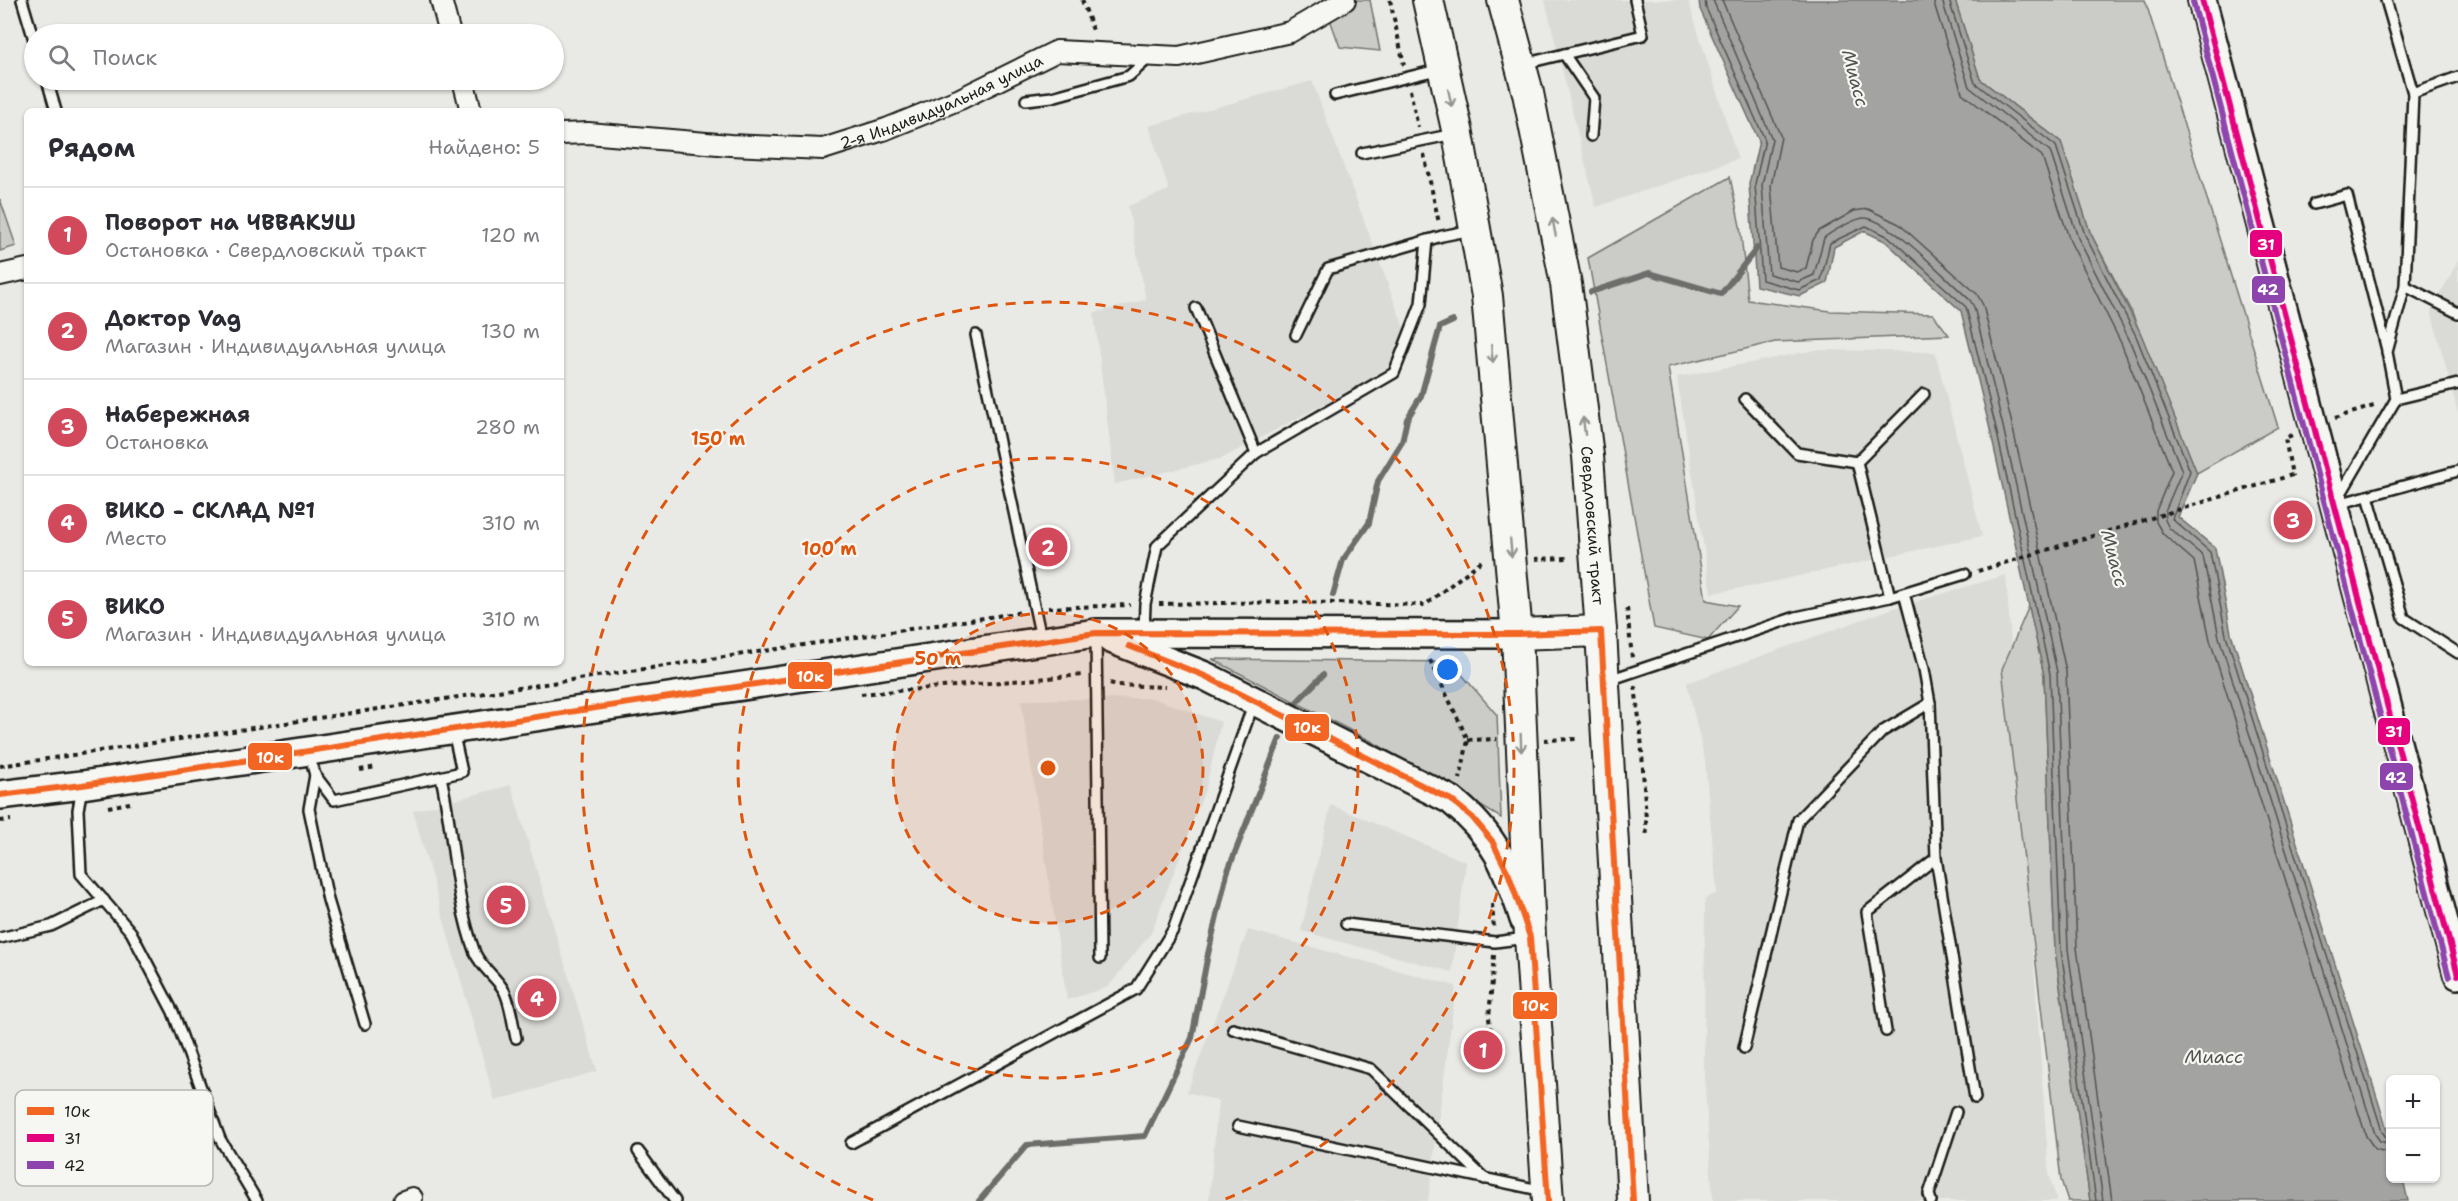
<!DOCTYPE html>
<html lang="ru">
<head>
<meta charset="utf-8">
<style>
  :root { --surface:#fff; --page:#f2f2f3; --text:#2b2b33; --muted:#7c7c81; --line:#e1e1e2; --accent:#d1495b }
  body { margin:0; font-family:"Shantell Sans",sans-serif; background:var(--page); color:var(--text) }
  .controls { position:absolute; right:18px; bottom:18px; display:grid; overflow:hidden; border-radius:9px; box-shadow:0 2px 4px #0004 }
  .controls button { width:54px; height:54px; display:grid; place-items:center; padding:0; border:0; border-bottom:2px solid var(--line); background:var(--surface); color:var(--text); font:30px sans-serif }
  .you { position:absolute; left:1448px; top:670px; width:21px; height:21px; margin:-15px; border:4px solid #fff; border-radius:50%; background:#1a73e8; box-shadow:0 0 0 9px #1a73e833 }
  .badge { display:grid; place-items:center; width:39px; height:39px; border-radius:50%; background:var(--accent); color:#fff; font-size:20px; font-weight:700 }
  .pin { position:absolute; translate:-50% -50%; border:3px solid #fff; box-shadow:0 2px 6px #0006 }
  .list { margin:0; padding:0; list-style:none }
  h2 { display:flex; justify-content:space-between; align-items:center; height:78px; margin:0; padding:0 24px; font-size:26px }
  h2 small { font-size:20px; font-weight:400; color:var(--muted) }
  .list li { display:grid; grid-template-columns:39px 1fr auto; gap:18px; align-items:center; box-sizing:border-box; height:96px; padding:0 24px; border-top:2px solid var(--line) }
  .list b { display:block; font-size:22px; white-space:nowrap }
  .list p { margin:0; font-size:20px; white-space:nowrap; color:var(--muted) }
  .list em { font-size:20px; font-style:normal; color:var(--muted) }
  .icon { flex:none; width:33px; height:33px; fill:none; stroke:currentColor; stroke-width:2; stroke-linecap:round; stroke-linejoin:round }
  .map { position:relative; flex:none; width:2458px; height:1201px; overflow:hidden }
  .search { position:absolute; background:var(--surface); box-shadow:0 2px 4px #0004; left:24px; top:24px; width:540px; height:66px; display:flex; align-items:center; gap:15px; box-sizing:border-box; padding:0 21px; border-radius:33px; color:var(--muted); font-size:22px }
  .panel { position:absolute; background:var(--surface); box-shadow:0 2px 4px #0004; left:24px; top:108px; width:540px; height:558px; border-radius:9px }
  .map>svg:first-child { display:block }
</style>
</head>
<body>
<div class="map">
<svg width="2458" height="1201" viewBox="0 0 2458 1201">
  <rect width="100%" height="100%" fill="#e9e9e5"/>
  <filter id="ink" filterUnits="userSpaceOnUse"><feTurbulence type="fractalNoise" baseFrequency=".0167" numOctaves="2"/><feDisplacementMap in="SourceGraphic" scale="12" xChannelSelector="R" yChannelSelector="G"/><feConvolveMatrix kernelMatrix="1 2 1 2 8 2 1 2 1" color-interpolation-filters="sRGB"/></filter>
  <g filter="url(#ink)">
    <g fill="#dadad6">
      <polygon points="1545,0 1688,0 1738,159 1596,207"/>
      <polygon points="1312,81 1410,344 1382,373 1223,458 1115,484 1094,313 1146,300 1128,206 1169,190 1149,126"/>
      <polygon points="2458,261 2458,413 2431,311"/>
      <polygon points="1816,350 1935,352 1982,536 1748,587 1711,593 1677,377"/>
      <polygon points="2006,575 2049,1175 2057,1201 1713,1201 1704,1074 1705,899 1717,893 1705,761 1687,683 1894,608"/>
      <polygon points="1152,698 1221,722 1206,787 1151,933 1108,987 1067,1000 1021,700"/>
      <polygon points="511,785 597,1071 495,1101 413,811"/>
      <polygon points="1331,805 1466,862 1452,972 1301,931"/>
      <polygon points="1248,930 1456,986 1428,1201 1209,1201 1218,1101 1187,1092"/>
    </g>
    <g fill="#cbcbc7" stroke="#747472" stroke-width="1.5">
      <polygon points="1323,0 1370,0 1380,51 1340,47"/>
      <polygon points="1955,0 2145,0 2278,427 2197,473 2132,313 2090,232 2061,142 1980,79"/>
      <polygon points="1730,177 1740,226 1748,300 1830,311 1933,314 1949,335 1775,342 1668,367 1706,600 1738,606 1708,640 1654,628 1588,258"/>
      <polygon points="0,199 16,246 0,251"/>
      <polygon points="2029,606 2044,675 2055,950 2090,1201 2068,1201 2061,1180 2002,669"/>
      <polygon points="1212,659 1451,662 1497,715 1501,818 1373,742"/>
    </g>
    <polygon fill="#a3a3a1" stroke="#6d6d6c" stroke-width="1.5" points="1699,0 1955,0 1980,79 2061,142 2090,232 2141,334 2197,473 2178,517 2215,548 2231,633 2390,1139 2390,1178 2403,1179 2408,1201 2090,1201 2055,950 2044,675 1989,425 1961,311 1885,241 1864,231 1834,247 1827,283 1800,296 1756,286 1749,184 1759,141 1700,9"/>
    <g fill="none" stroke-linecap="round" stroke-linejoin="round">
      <g stroke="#525251" stroke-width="1.5">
        <polyline points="1705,0 1706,8 1765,140 1755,184 1762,280 1799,290 1821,280 1830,243 1866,226 1889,237 1966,307 1995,424 2050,674 2061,949 2096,1201"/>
        <path d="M 1713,0 L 1772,139 L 1762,185 L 1769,274 L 1798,282 L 1814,275 L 1824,238 C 1831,232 1857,217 1865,218 C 1892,220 1948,281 1970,300 L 1974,307 L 2002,422 L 2057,672 L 2068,949 L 2103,1201"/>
        <polyline points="1722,0 1781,137 1771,186 1778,267 1797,272 1806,268 1813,240 1819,231 1854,211 1868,209 1899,224 1977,294 1983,305 2011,420 2066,671 2077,948 2112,1201"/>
        <polyline points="1933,0 1962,93 2042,156 2070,241 2121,343 2172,471 2156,511 2156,522 2163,534 2194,561 2210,640 2366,1136 2375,1149 2390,1153"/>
        <polyline points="1942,0 1969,87 2050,151 2078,238 2129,339 2182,471 2165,511 2165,520 2169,528 2203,556 2219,637 2375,1134 2380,1141 2390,1144"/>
        <polyline points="1949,0 1975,83 2056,146 2085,235 2136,336 2190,471 2172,519 2210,552 2226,635 2382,1131 2385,1136 2390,1137"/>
      </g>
      <g stroke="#6d6d6c" stroke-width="6">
        <polyline points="1591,292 1649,273 1721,294 1757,248"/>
        <polyline points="1333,595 1343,560 1369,523 1378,481 1402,442 1407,419 1421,396 1440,327 1453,321"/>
        <polyline points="1292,707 1323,675"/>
        <polyline points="979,1201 1027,1145 1145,1136 1192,1038 1208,954 1227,873 1280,738"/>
      </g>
      <g stroke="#1c1c1c" stroke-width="14">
        <g id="lane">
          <polyline points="22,0 34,40"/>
          <polyline points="1564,54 1594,98 1591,136"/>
          <polyline points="1523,64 1643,35 1635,0"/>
          <polyline points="47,80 56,111"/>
          <polyline points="2413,93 2458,77"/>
          <polyline points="1335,95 1441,69"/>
          <polyline points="1026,100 1052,97 1129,76 1149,58"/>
          <polyline points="1362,153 1454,134"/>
          <polyline points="2314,204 2347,195 2387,350"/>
          <polyline points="2405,286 2458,313"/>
          <polyline points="1196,308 1256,453"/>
          <polyline points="976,335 1041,638"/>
          <polyline points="1296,335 1328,269 1442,236 1472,230"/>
          <polyline points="1745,399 1797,453 1857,462 1924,394"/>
          <polyline points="2396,399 2458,384"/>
          <polyline points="1857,462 1890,597"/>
          <polyline points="2368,496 2404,618 2458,653"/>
          <polyline points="2339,497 2396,399 2387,352 2405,286 2413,93 2386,0"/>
          <polyline points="2338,504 2458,471"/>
          <polyline points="1904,593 1924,669 1930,703 1936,858 1975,1098"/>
          <polyline points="1144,631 1145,604 1157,546 1256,453 1394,373 1421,304 1427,240"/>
          <polyline points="1096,636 1100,958"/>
          <polyline points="1609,680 1796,617 1890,597 1965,574"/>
          <polyline points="309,754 315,775 334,800 462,772 453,731"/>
          <polyline points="315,775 309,809 328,900 365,1024"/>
          <path d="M 441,777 C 454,835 454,896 475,953 C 481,967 495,976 503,989 C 510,999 513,1025 516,1038"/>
          <polyline points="82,787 78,810 81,874 131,932 173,1012 220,1139 257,1201"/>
          <polyline points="1346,924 1495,942 1526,938"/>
          <polyline points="0,938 51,926 104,900"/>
          <polyline points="1233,1029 1371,1069 1485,1179"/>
          <polyline points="1886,1031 1867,912 1936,858"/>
          <polyline points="1744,1048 1798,820 1883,731 1930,703"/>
          <polyline points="1238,1126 1544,1191"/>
          <polyline points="851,1143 1136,989 1173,930 1254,702"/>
          <polyline points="638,1151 675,1201"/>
          <polyline points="1931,1201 1929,1194 1956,1112"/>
        </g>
      </g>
      <g stroke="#1c1c1c" stroke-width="24">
        <g id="street">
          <polyline points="441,0 450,34"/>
          <polyline points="463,80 471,111"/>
          <path id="s1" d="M 561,134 L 588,133 L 730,145 L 823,149 L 886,129 L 960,99 L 1057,51 L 1179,57 L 1290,32 L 1345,0"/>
          <polyline points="0,275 27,269"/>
          <polyline points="404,1201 412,1198"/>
        </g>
      </g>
      <g stroke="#1c1c1c" stroke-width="32">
        <g id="secondary">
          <polyline points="2202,0 2458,975"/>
          <path d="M 1111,639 L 1205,676 L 1451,800 C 1496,836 1507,867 1524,919"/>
          <polyline points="0,795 82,785 1096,633 1517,634"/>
        </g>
      </g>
      <g stroke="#1c1c1c" stroke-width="34">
        <g id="primary">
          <polyline points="1428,0 1458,134 1487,296 1517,634 1530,937 1548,1201"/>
          <path id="s2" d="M 1503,0 L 1528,93 L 1566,284 L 1588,456 L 1601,631 L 1633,1201"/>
          <polyline points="1517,634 1601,631"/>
        </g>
      </g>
      <g stroke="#1c1c1c" stroke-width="4" stroke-dasharray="4.5 4.5" stroke-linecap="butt">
        <polyline points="1082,0 1094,33"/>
        <polyline points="1390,0 1404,65"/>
        <polyline points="1410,90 1418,127"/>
        <polyline points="1424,154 1439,223"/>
        <polyline points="2335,418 2377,405"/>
        <polyline points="1535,559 1567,558"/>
        <polyline points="1978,571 2292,475 2285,438 2292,435"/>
        <polyline points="1159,604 1291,602 1425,605 1484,559"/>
        <polyline points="1048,608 1130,605"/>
        <polyline points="1627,608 1632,658"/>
        <polyline points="1430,660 1468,740 1460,779"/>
        <polyline points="1110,683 1116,685 1165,687"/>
        <polyline points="1635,686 1641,735 1647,838"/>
        <polyline points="861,694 1083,675"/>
        <polyline points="1468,740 1497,739"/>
        <polyline points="1544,740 1576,739"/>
        <polyline points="0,766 1023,612"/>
        <polyline points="360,770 376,767"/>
        <polyline points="108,807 130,803"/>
        <polyline points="0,821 11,820"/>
        <polyline points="1492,904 1494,929"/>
        <polyline points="1494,955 1489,1018 1494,1061"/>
      </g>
      <use href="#lane" stroke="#f6f6f2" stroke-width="9"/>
      <use href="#street" stroke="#f6f6f2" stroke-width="20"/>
      <use href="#secondary" stroke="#f6f6f2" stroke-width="27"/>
      <use href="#primary" stroke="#f6f6f2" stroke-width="30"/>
      <g stroke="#f6f6f2" stroke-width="10">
        <g id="bus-1">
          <polyline points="1129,646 1205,676 1451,800 1472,817 1492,841 1509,875 1530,937 1548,1201"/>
          <polyline points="0,795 82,785 1096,633 1517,634 1601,631 1633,1201"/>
        </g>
      </g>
      <g stroke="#f6f6f2" stroke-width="10">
        <polyline id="bus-2" points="2202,0 2458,975"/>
      </g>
      <g stroke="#f6f6f2" stroke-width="10">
        <polyline id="bus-3" points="2193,2 2449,977"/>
      </g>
      <use href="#bus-1" stroke="#f26522" stroke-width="6"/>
      <use href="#bus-2" stroke="#e5007d" stroke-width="6"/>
      <use href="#bus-3" stroke="#8e44ad" stroke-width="6"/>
    </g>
    <defs><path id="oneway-shaft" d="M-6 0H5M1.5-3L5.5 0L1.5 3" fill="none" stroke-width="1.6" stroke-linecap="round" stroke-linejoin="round" transform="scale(1.5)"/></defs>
    <g stroke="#949492">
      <use href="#oneway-shaft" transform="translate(1450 98) rotate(78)"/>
      <use href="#oneway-shaft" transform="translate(1554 227) rotate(-101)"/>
      <use href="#oneway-shaft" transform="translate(1492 354) rotate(85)"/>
      <use href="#oneway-shaft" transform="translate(1584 426) rotate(-97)"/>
      <use href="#oneway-shaft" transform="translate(1511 548) rotate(85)"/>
      <use href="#oneway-shaft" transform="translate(1521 743) rotate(88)"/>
    </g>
  </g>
  <circle cx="1048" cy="768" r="155" fill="#de560d" fill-opacity=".12"/>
  <g fill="none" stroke="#de560d" stroke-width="3" stroke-dasharray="10 8">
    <circle cx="1048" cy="768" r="155"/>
    <circle cx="1048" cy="768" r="310"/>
    <path d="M873 1200A466 466 0 1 1 1223 1200"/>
  </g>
  <g text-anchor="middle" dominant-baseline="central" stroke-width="4.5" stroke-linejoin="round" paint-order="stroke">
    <g font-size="16" fill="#1c1c1c" stroke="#f6f6f2">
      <text stroke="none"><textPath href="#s1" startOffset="390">2-я Индивидуальная улица</textPath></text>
      <text stroke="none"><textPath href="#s2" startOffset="534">Свердловский тракт</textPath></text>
    </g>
    <g font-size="18" font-style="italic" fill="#525251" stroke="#f6f6f2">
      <text transform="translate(1855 78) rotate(75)">Миасс</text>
      <text transform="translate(2114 558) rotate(75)">Миасс</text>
      <text x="2214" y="1057">Миасс</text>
    </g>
  </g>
  <rect x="15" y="1090" width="198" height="96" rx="9" fill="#f6f6f2" stroke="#b5b5b2" stroke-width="1.5"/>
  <rect x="27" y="1107" width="27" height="8" fill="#f26522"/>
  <rect x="27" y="1134" width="27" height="8" fill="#e5007d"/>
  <rect x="27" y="1161" width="27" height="8" fill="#8e44ad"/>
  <g font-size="16" fill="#1c1c1c">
    <text x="64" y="1117">10к</text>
    <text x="64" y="1144">31</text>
    <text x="64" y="1171">42</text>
  </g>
  <circle cx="1048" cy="768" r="9" fill="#de560d" stroke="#f6f6f2" stroke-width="3"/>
  <g font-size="18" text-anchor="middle" font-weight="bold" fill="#de560d" stroke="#f6f6f2" stroke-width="4.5" stroke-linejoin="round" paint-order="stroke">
    <text x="718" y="445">150 m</text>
    <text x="829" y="555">100 m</text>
    <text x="938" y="665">50 m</text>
  </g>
  <g stroke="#f6f6f2" stroke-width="2">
    <rect x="2249" y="229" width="34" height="29" rx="6" fill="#e5007d"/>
    <rect x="2251" y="275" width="35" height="29" rx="6" fill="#8e44ad"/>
    <rect x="787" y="661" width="46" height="29" rx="6" fill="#f26522"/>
    <rect x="1284" y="713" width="46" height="29" rx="6" fill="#f26522"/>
    <rect x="2377" y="717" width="34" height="29" rx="6" fill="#e5007d"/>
    <rect x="247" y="742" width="46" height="29" rx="6" fill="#f26522"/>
    <rect x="2379" y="762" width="35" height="29" rx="6" fill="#8e44ad"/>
    <rect x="1512" y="991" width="46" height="29" rx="6" fill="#f26522"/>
  </g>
  <g font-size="16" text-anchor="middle" font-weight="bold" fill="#fff">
    <text x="2266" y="250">31</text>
    <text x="2268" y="295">42</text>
    <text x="810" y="682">10к</text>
    <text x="1307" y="733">10к</text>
    <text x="2394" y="737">31</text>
    <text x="270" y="763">10к</text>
    <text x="2396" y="783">42</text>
    <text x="1535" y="1011">10к</text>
  </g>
</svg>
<div class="controls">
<button>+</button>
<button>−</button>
</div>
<div class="you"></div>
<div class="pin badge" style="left:1483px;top:1050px">1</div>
<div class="pin badge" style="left:1048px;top:547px">2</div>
<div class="pin badge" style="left:2293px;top:520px">3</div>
<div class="pin badge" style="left:537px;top:998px">4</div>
<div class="pin badge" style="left:506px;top:905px">5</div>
<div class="search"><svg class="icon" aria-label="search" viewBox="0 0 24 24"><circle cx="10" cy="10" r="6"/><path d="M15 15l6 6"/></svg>Поиск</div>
<section class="panel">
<h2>Рядом<small>Найдено: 5</small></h2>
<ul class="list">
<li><span class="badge">1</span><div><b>Поворот на ЧВВАКУШ</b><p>Остановка · Свердловский тракт</p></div><em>120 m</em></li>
<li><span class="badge">2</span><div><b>Доктор Vag</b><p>Магазин · Индивидуальная улица</p></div><em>130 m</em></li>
<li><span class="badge">3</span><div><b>Набережная</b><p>Остановка</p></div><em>280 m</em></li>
<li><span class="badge">4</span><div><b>ВИКО - СКЛАД №1</b><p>Место</p></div><em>310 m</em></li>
<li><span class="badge">5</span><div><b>ВИКО</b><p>Магазин · Индивидуальная улица</p></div><em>310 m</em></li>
</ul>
</section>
</div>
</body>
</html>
